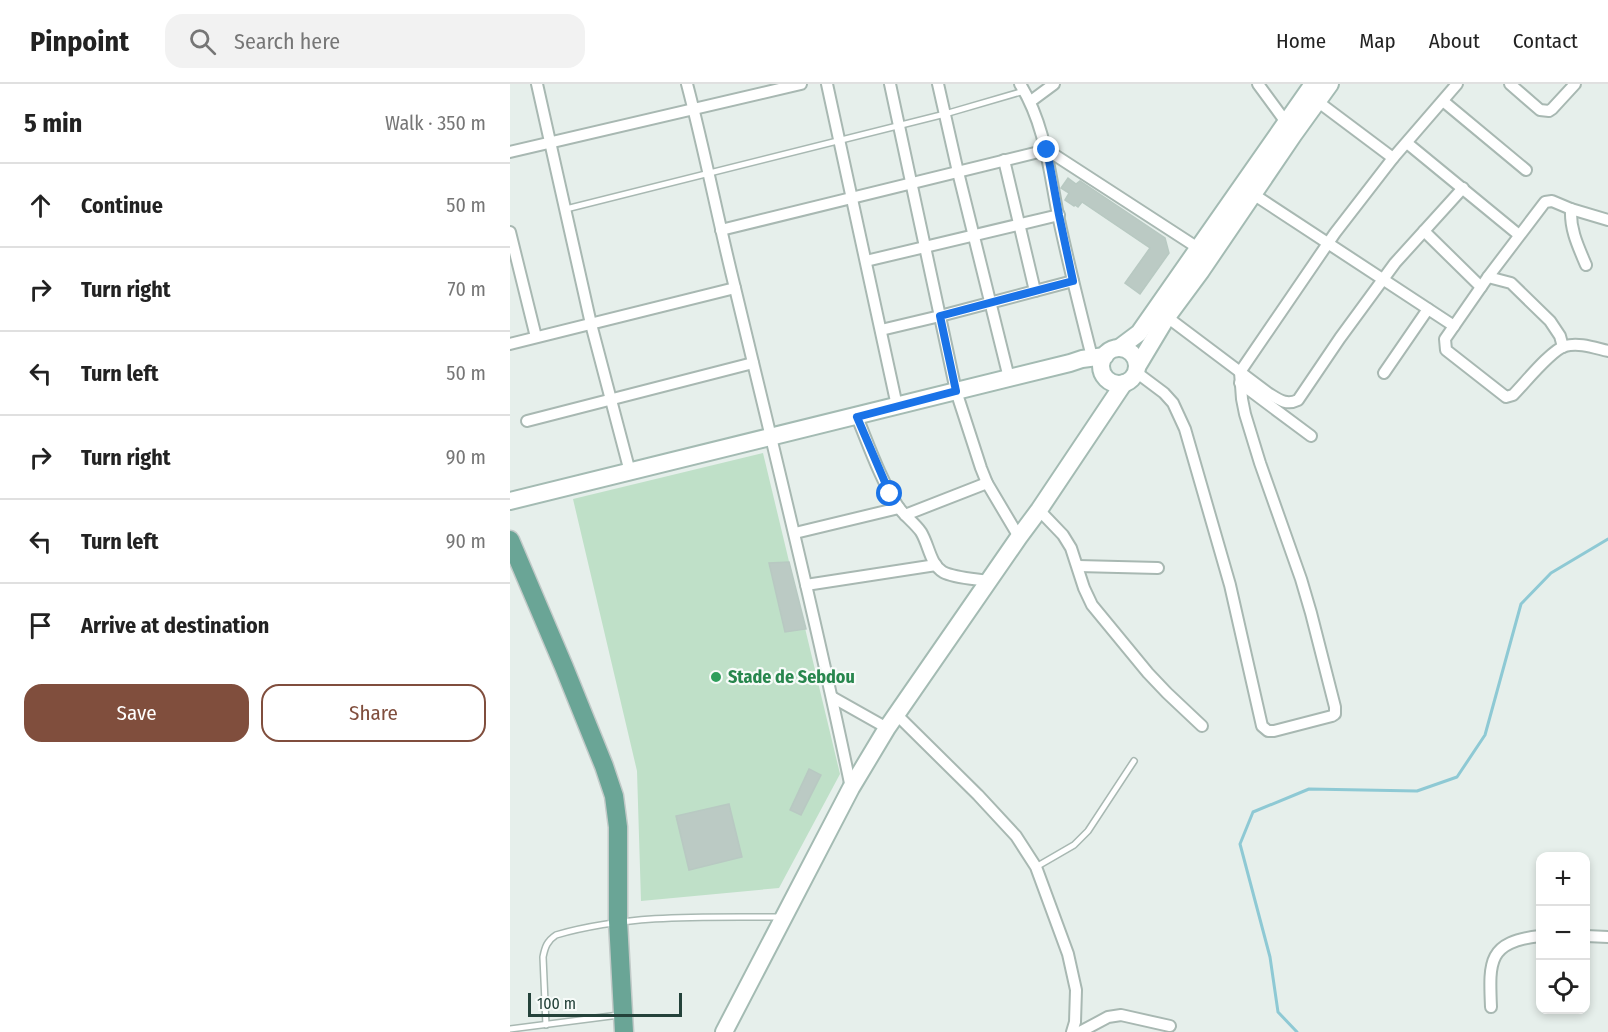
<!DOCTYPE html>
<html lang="en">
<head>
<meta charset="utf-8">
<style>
  :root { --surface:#fff; --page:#f2f2f2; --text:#222; --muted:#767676; --line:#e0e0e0; --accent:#804e3d }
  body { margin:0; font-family:"Fira Sans Condensed",sans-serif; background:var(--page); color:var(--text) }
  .controls { position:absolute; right:18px; bottom:18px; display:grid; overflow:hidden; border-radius:12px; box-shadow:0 3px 9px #0003 }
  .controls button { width:54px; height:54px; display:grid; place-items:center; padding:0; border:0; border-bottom:2px solid var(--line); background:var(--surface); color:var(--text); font:30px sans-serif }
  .scale { position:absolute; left:18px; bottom:15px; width:154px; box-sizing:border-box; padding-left:6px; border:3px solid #24423a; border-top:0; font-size:16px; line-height:21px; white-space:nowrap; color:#24423a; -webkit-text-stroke:4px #f7fbf9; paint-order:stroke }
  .stop { position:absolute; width:18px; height:18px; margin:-14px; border:4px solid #1a73e8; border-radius:50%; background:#fff }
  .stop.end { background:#1a73e8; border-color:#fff; box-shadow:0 2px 6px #0008 }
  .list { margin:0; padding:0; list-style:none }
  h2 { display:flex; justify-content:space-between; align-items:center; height:78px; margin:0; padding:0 24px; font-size:26px }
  h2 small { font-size:20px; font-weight:400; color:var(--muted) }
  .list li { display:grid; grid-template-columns:39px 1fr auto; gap:18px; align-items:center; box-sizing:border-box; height:84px; padding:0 24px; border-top:2px solid var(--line) }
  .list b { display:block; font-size:22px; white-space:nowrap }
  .list em { font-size:20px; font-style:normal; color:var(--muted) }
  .actions { display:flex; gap:12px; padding:18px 24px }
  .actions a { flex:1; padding:14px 0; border:2px solid var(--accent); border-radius:18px; text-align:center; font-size:21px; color:var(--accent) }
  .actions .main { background:var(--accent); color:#fff }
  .icon { flex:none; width:33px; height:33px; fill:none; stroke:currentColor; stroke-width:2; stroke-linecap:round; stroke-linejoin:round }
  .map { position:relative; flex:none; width:1098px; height:948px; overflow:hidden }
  header { display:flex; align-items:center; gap:36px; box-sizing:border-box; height:84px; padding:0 30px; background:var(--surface); border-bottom:2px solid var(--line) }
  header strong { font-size:28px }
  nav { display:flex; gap:33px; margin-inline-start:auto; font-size:21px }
  .search { width:420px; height:54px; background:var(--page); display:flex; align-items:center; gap:15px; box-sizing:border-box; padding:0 21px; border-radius:18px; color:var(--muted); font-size:22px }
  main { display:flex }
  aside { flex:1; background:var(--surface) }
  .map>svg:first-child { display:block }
</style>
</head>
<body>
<header>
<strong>Pinpoint</strong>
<div class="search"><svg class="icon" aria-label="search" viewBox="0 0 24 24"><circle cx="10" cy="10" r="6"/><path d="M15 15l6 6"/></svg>Search here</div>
<nav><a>Home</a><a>Map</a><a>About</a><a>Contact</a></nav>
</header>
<main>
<aside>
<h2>5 min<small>Walk · 350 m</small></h2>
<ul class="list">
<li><svg class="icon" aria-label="ahead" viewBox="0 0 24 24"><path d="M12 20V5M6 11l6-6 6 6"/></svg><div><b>Continue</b></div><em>50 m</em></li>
<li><svg class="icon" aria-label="right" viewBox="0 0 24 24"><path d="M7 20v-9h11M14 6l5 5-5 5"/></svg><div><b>Turn right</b></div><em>70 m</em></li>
<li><svg class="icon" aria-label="left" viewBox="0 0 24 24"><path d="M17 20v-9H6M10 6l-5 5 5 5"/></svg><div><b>Turn left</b></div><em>50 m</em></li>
<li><svg class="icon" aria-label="right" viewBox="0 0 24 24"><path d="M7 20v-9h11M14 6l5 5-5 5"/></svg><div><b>Turn right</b></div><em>90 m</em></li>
<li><svg class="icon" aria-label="left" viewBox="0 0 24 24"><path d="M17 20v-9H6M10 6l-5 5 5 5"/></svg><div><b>Turn left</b></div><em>90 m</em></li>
<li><svg class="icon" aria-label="arrive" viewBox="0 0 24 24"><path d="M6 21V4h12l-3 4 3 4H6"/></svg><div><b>Arrive at destination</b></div></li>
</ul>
<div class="actions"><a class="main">Save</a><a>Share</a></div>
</aside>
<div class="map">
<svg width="1098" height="948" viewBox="0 0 1098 948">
  <rect width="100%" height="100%" fill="#e6efeb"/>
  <polygon fill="#bfe0c8" points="253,369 330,690 269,804 131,817 127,687 63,415"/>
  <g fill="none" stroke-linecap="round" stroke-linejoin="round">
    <polyline stroke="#8ec9d4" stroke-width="3" points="787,948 768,928 760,873 730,760 743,728 799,705 907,707 947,693 975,651 1011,520 1041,489 1098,455"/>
  </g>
  <g fill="#bbcac4" stroke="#b8c9c2" stroke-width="1.5">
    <polygon points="558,94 566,100 570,97 655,154 659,169 630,210 615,199 640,164 572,118 568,123 565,121 564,122 555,116 559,109 551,104"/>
    <polygon points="279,478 296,545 275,548 259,479"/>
    <polygon points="299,685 311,691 291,731 280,726"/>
    <polygon points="219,720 232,773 179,786 166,732"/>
  </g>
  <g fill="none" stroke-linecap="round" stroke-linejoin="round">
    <g stroke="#a8b8b2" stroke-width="8">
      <g id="service">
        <polyline points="56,125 435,30 514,7"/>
        <polyline points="526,783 564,761 578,747 624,677"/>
        <path d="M 36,941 L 33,873 C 35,863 37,857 46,851 C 119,830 196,833 271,833"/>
        <polyline points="0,945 109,931"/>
      </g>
    </g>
    <g stroke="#a8b8b2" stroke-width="14">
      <g id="minor">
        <polyline points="27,0 81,240 120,388"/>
        <path d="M 177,0 C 195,68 208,136 225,204 C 265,370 306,536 341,704"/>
        <polyline points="317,0 387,322"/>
        <polyline points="380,0 446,307 471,384 477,399 509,453"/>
        <polyline points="428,0 448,88 499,294"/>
        <path d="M 510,0 C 535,40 539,86 548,131 C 558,178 570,226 582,273"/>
        <polyline points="748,0 778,41"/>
        <polyline points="1000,0 1030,26 1039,27 1042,25 1065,0"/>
        <polyline points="521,17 544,0"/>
        <polyline points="807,17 883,74"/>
        <polyline points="933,17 1016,86"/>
        <polyline points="897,59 1009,151"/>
        <polyline points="0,68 291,0"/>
        <polyline points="494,76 525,207"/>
        <polyline points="743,110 944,242"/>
        <path d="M 1061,125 C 1060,146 1068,162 1076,181"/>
        <path d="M 1098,136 L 1061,125 L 1042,117 L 1035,118 L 978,193 L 935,255 L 936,266 L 996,313 L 1003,311 C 1014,300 1041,266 1055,262 C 1069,258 1085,264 1098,267"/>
        <polyline points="211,146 537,66 688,164"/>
        <polyline points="914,147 971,203"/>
        <polyline points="0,148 26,253"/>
        <polyline points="356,177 549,131"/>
        <polyline points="978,193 1001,199 1040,237 1050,252 1053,263"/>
        <path d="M 657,233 L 758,309 C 768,315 776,322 788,316 L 830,254 L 885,179 L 953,104"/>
        <polyline points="371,246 430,232 563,197"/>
        <polyline points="0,260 225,204"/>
        <polyline points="626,288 654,309 663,319 675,345 720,501 752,642 758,647 764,647 822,632 825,630 825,623 801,529 791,495 750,379 735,330 732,315 730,288 825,149 883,74 947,0"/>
        <polyline points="874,289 918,225"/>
        <polyline points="730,299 801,352"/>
        <path d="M 347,333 C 359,362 370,394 387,421 C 393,431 404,438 411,448 C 419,461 420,480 433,488 C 444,494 466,495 478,497"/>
        <polyline points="17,337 243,279"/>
        <polyline points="529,426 553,451 561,464 574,504 582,521 638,589 657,609 692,642"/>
        <polyline points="395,431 477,399"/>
        <polyline points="285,449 389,424"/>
        <polyline points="568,482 648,484"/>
        <polyline points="296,501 426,481"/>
        <polyline points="322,613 377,644"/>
        <polyline points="386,630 468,711 506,752 526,783 558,870 566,906 565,938 562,948"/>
        <polyline points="1076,852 1098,853"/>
        <path d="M 981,923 C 979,877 978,858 1030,852"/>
        <polyline points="570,948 598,933 611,931 660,942"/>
      </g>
    </g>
    <g stroke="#a4bbb3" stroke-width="20">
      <g id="secondary">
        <polyline points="609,264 629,249 803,0"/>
        <circle cx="609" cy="282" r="18"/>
        <polyline points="627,283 657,233 691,187 784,50 820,0"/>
        <polyline points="0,417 560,279 572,275 595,272"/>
        <polyline points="214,948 341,704 377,644 509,453 529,426 614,299"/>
      </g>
    </g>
    <g stroke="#c2cac8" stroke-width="21">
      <polyline id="primary" points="0,456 54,583 94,682 104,712 108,743 108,837 114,948"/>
    </g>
    <use href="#service" stroke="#fff" stroke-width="5"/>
    <use href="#minor" stroke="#fff" stroke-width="10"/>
    <use href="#secondary" stroke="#fff" stroke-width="16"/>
    <use href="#primary" stroke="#6aa596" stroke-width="18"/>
  </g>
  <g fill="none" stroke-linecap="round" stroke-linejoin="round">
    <polyline stroke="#1a73e8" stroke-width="8" points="380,410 347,333 446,307 430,232 563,197 549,131 537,66"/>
  </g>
  <circle fill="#2e9e5b" stroke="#f7fbf9" stroke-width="2" cx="206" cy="593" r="6"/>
  <g text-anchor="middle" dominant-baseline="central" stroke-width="4.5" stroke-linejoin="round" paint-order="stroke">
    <g font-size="18" font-weight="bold" fill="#27864d" stroke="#f7fbf9" text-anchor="start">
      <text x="218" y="593">Stade de Sebdou</text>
    </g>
  </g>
</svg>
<div class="controls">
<button>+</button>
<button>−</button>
<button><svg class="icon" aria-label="locate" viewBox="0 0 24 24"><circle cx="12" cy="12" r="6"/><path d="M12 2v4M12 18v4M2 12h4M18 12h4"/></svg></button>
</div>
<div class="scale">100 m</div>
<div class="stop" style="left:380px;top:410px"></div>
<div class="stop end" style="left:537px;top:66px"></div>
</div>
</main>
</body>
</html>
